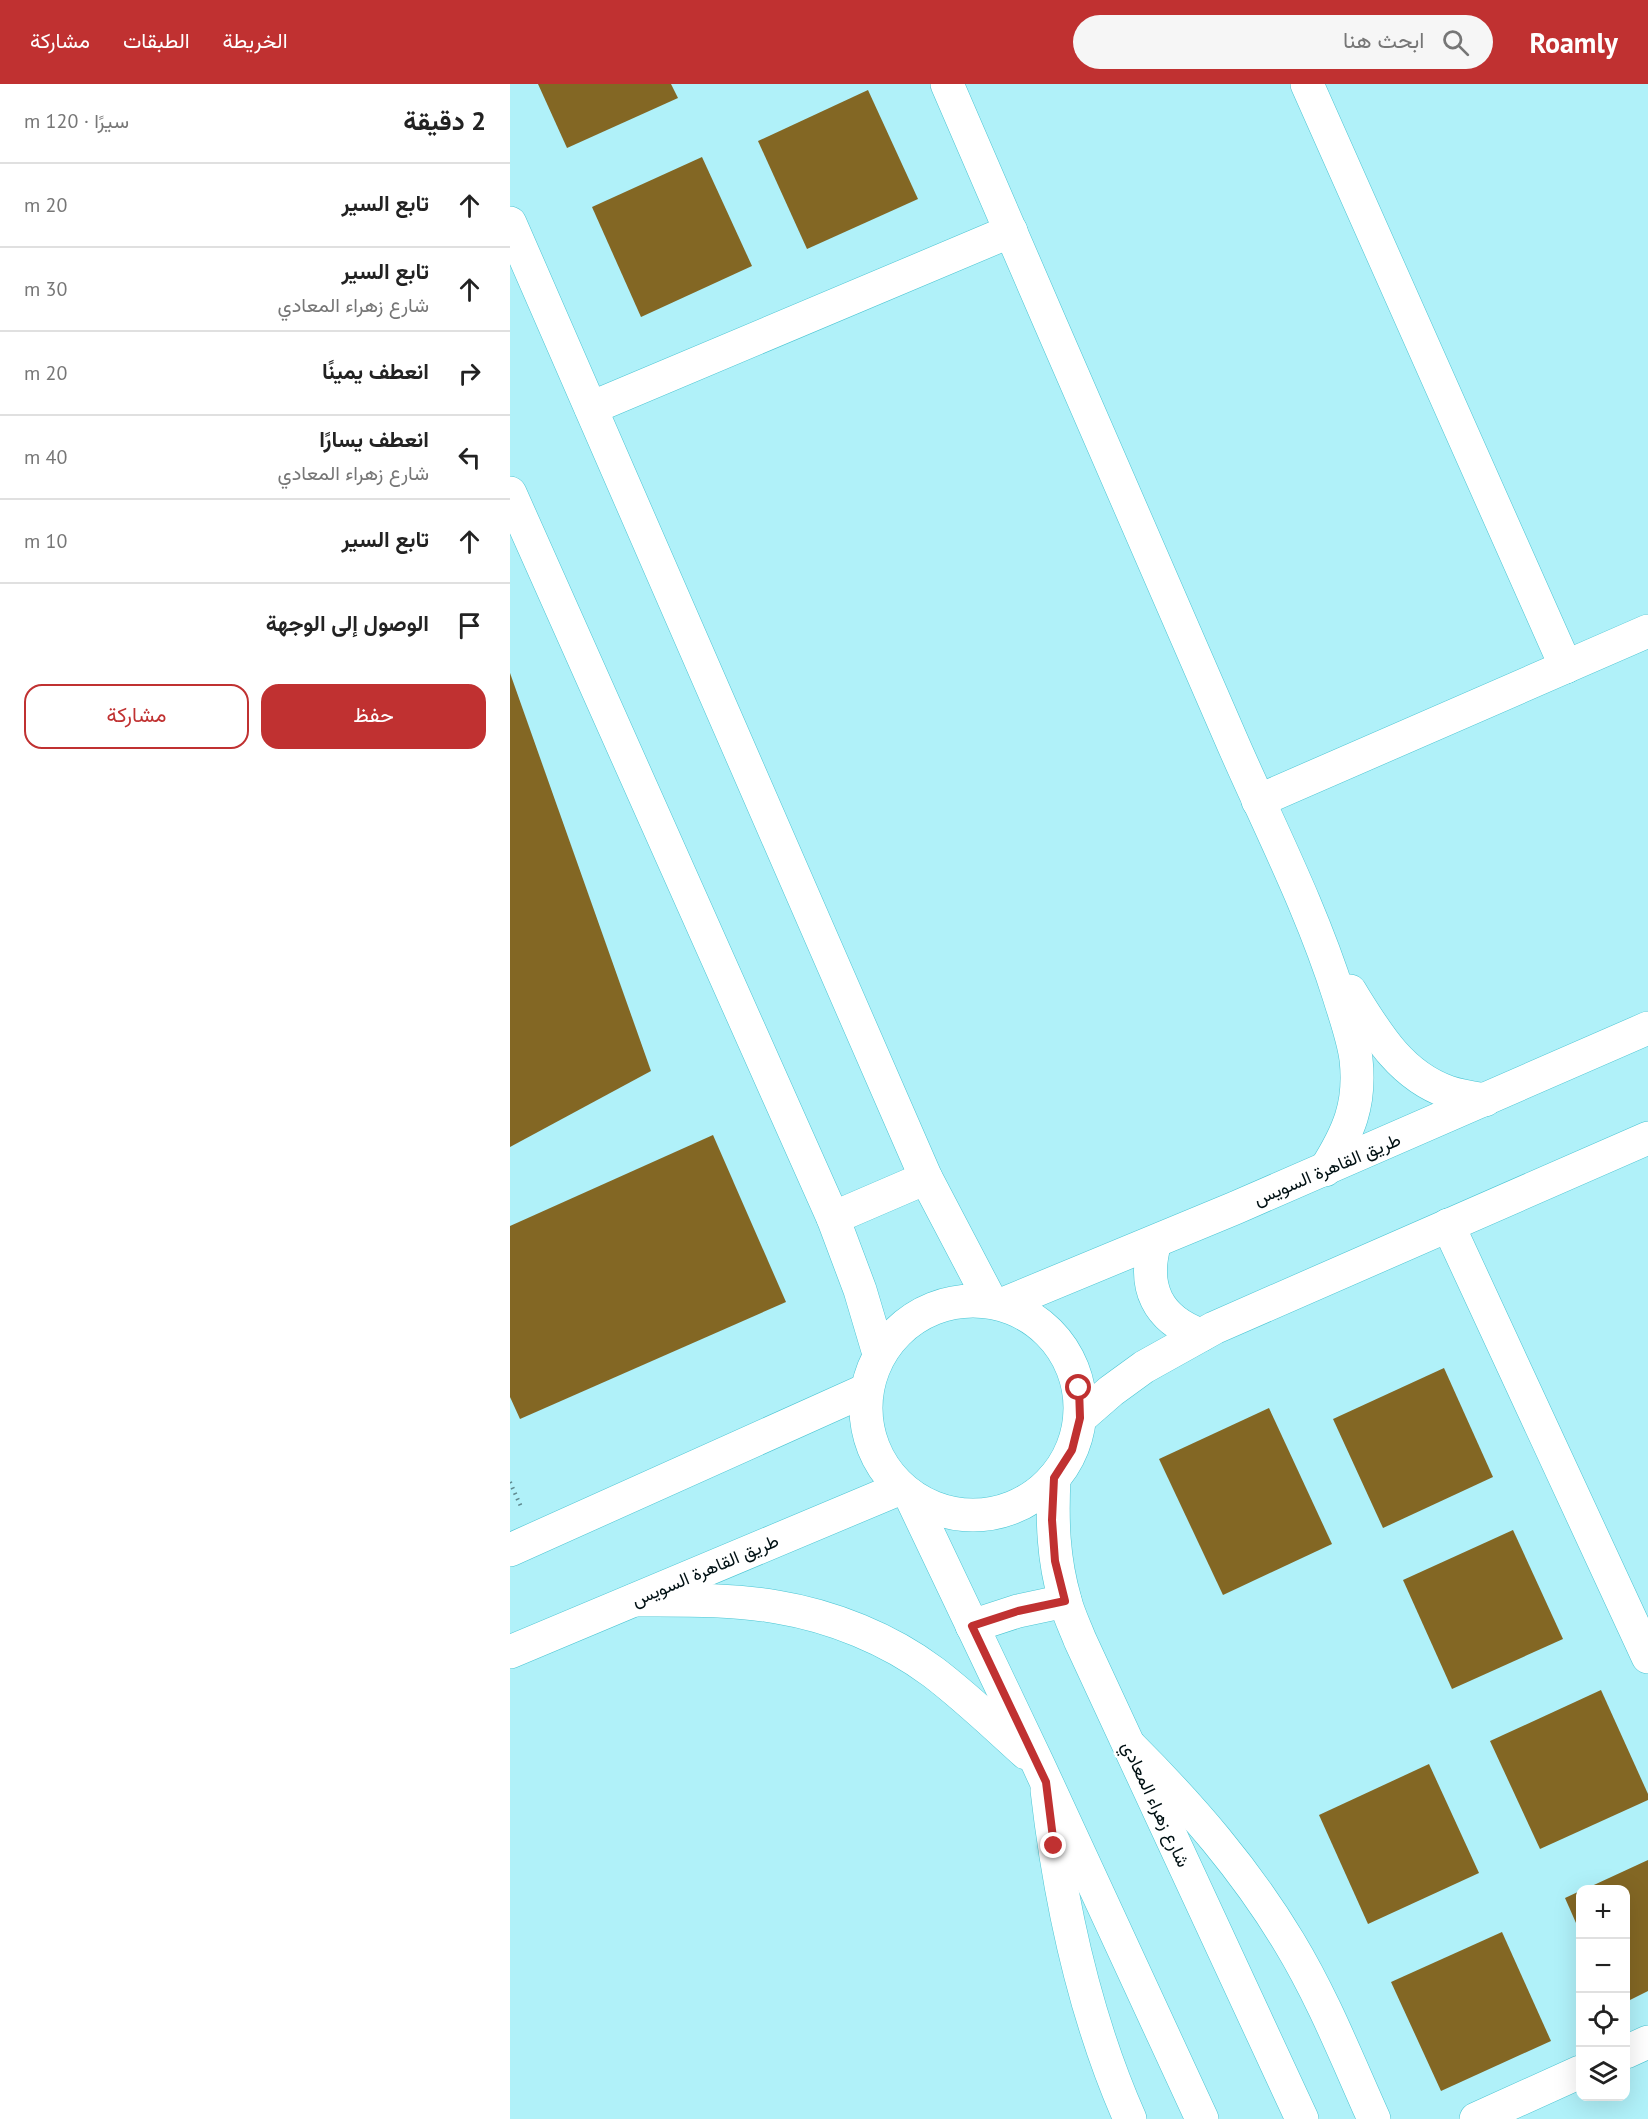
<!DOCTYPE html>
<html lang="ar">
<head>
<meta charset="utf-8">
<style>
  :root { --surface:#fff; --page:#f6f6f6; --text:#222; --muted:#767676; --line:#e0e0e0; --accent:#c03131 }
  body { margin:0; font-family:"PT Sans",Vazirmatn,sans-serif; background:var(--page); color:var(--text); direction:rtl }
  .controls { position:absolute; right:18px; bottom:18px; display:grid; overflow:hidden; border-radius:12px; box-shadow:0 6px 24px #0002 }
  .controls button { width:54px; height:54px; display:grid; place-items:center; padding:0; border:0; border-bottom:2px solid var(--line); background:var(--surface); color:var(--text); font:30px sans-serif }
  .stop { position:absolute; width:18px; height:18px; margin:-14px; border:4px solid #c03131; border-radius:50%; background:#fff }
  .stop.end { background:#c03131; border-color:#fff; box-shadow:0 2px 6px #0008 }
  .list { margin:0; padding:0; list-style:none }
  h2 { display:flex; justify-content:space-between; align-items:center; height:78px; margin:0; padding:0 24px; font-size:26px }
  h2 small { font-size:20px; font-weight:400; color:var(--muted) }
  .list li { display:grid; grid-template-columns:39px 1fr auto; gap:18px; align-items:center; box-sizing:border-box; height:84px; padding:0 24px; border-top:2px solid var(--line) }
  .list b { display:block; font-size:22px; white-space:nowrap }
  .list p { margin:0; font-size:20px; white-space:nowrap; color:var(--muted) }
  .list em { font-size:20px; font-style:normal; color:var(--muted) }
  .actions { display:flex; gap:12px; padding:18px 24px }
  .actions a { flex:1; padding:14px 0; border:2px solid var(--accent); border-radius:18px; text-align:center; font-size:21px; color:var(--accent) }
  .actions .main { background:var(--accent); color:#fff }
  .icon { flex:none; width:33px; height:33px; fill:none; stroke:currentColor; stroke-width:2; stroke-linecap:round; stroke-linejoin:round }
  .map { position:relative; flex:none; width:1138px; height:2035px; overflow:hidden; direction:ltr }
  header { display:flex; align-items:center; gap:36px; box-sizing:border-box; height:84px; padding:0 30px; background:var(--accent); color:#fff }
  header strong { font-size:28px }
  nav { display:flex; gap:33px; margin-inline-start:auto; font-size:21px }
  .search { width:420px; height:54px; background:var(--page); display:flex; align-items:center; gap:15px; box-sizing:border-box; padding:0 21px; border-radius:33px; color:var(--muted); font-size:22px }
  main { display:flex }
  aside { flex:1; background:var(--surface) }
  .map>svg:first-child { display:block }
</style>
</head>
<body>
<header>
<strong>Roamly</strong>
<div class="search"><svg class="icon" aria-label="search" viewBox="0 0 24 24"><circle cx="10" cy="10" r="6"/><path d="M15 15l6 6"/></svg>ابحث هنا</div>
<nav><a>الخريطة</a><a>الطبقات</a><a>مشاركة</a></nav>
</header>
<main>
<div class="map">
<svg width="1138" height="2035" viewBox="0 0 1138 2035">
  <rect width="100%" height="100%" fill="#b0f1f9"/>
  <g fill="#836724">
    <polygon points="28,0 161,0 168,14 57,64"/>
    <polygon points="358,6 408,115 297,165 248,57"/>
    <polygon points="192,73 242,182 131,233 82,123"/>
    <polygon points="0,589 141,987 0,1063"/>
    <polygon points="203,1051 276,1218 10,1335 0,1313 0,1142"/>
    <polygon points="934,1284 983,1393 873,1444 823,1335"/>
    <polygon points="759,1324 822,1460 713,1511 649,1375"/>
    <polygon points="1003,1446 1053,1555 942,1605 893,1496"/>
    <polygon points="1091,1606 1138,1710 1138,1716 1030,1765 980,1657"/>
    <polygon points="919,1680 969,1789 858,1840 809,1731"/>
    <polygon points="1138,1776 1138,1907 1116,1918 1116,1806 1073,1806"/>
    <polygon points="1070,1807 1070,1848 1055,1814"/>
    <polygon points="992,1848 1041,1957 931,2007 881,1898"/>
  </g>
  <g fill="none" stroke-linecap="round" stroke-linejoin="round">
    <g stroke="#49c4d2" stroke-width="34">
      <g id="minor">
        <path d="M 437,0 C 532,221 628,441 724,662 C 760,744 802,826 829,912 C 835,932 843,953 846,975 C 851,1020 839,1048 815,1086"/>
        <polyline points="797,0 1056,583"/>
        <polyline points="0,139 416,1094 481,1218"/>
        <polyline points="81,324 501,147"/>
        <polyline points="0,409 323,1134 350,1206 369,1270"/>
        <polyline points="748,717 1138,547"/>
        <path d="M 840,907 C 866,949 890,991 938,1008 C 950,1012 963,1014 975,1016"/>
        <polyline points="323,1134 416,1094"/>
        <polyline points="938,1141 1138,1573"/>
        <path d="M 621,1663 C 681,1723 735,1785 779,1858 C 813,1914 837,1975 864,2035"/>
        <path d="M 537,1706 C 550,1819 574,1931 620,2035"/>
        <polyline points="1116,1968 1138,1958"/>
        <polyline points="966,2035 1070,1988"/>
      </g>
    </g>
    <g stroke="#49c4d2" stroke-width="34">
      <g id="major">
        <path d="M 645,1158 C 632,1203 647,1235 691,1251"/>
        <circle cx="463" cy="1324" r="107"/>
        <polyline points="493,1220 725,1124 1138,944"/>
        <polyline points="570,1334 601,1307 634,1283 704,1244 1138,1054"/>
        <path d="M 544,1394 C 542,1436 543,1475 555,1516 C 558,1529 565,1543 570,1556 L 792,2035"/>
        <polyline points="400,1411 528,1680 692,2035"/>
        <polyline points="0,1466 356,1306"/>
        <path d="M 125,1516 C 173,1516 221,1515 267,1523 C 322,1532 379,1555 423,1588 C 456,1613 486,1642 516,1669"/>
        <polyline points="462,1542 508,1527 555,1517"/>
        <polyline points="0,1568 391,1404"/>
      </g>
    </g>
    <polyline stroke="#5f898f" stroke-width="4" stroke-dasharray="1.5 4.5" stroke-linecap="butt" points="0,1398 12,1425"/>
    <use href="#minor" stroke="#fff" stroke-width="33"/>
    <use href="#major" stroke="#fff" stroke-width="33"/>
  </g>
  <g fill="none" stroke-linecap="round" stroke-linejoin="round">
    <polyline stroke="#c03131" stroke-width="8" points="544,1762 536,1698 462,1542 508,1527 555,1517 545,1477 542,1436 544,1394 562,1366 570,1334 569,1304"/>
  </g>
  <g text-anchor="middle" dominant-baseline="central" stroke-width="5" stroke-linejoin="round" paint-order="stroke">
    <g font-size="18" fill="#001013" stroke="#fff">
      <text transform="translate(817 1085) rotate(-23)">طريق القاهرة السويس</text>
      <text transform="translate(195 1486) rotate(-23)">طريق القاهرة السويس</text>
      <text transform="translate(646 1720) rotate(65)">شارع زهراء المعادي</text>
    </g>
  </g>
</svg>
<div class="controls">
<button>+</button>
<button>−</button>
<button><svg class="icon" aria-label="locate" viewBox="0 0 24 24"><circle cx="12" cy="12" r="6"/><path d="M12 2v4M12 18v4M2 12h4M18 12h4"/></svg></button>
<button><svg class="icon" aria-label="layers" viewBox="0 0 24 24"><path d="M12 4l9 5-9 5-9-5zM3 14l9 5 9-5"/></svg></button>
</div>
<div class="stop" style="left:569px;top:1304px"></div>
<div class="stop end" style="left:544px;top:1762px"></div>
</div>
<aside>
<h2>2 دقيقة<small>سيرًا · 120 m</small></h2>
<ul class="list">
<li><svg class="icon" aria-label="ahead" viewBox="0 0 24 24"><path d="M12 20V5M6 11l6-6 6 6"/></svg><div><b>تابع السير</b></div><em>20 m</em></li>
<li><svg class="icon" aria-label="ahead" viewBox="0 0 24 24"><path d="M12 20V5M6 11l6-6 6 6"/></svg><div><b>تابع السير</b><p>شارع زهراء المعادي</p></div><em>30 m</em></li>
<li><svg class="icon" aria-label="right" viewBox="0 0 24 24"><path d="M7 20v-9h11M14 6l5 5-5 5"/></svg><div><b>انعطف يمينًا</b></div><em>20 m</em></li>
<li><svg class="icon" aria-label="left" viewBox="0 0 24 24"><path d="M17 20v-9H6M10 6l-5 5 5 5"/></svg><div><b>انعطف يسارًا</b><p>شارع زهراء المعادي</p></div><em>40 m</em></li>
<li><svg class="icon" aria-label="ahead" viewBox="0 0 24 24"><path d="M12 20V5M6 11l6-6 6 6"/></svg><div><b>تابع السير</b></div><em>10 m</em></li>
<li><svg class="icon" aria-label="arrive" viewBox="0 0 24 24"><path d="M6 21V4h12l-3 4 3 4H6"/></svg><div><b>الوصول إلى الوجهة</b></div></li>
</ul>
<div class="actions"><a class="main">حفظ</a><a>مشاركة</a></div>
</aside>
</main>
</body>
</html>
